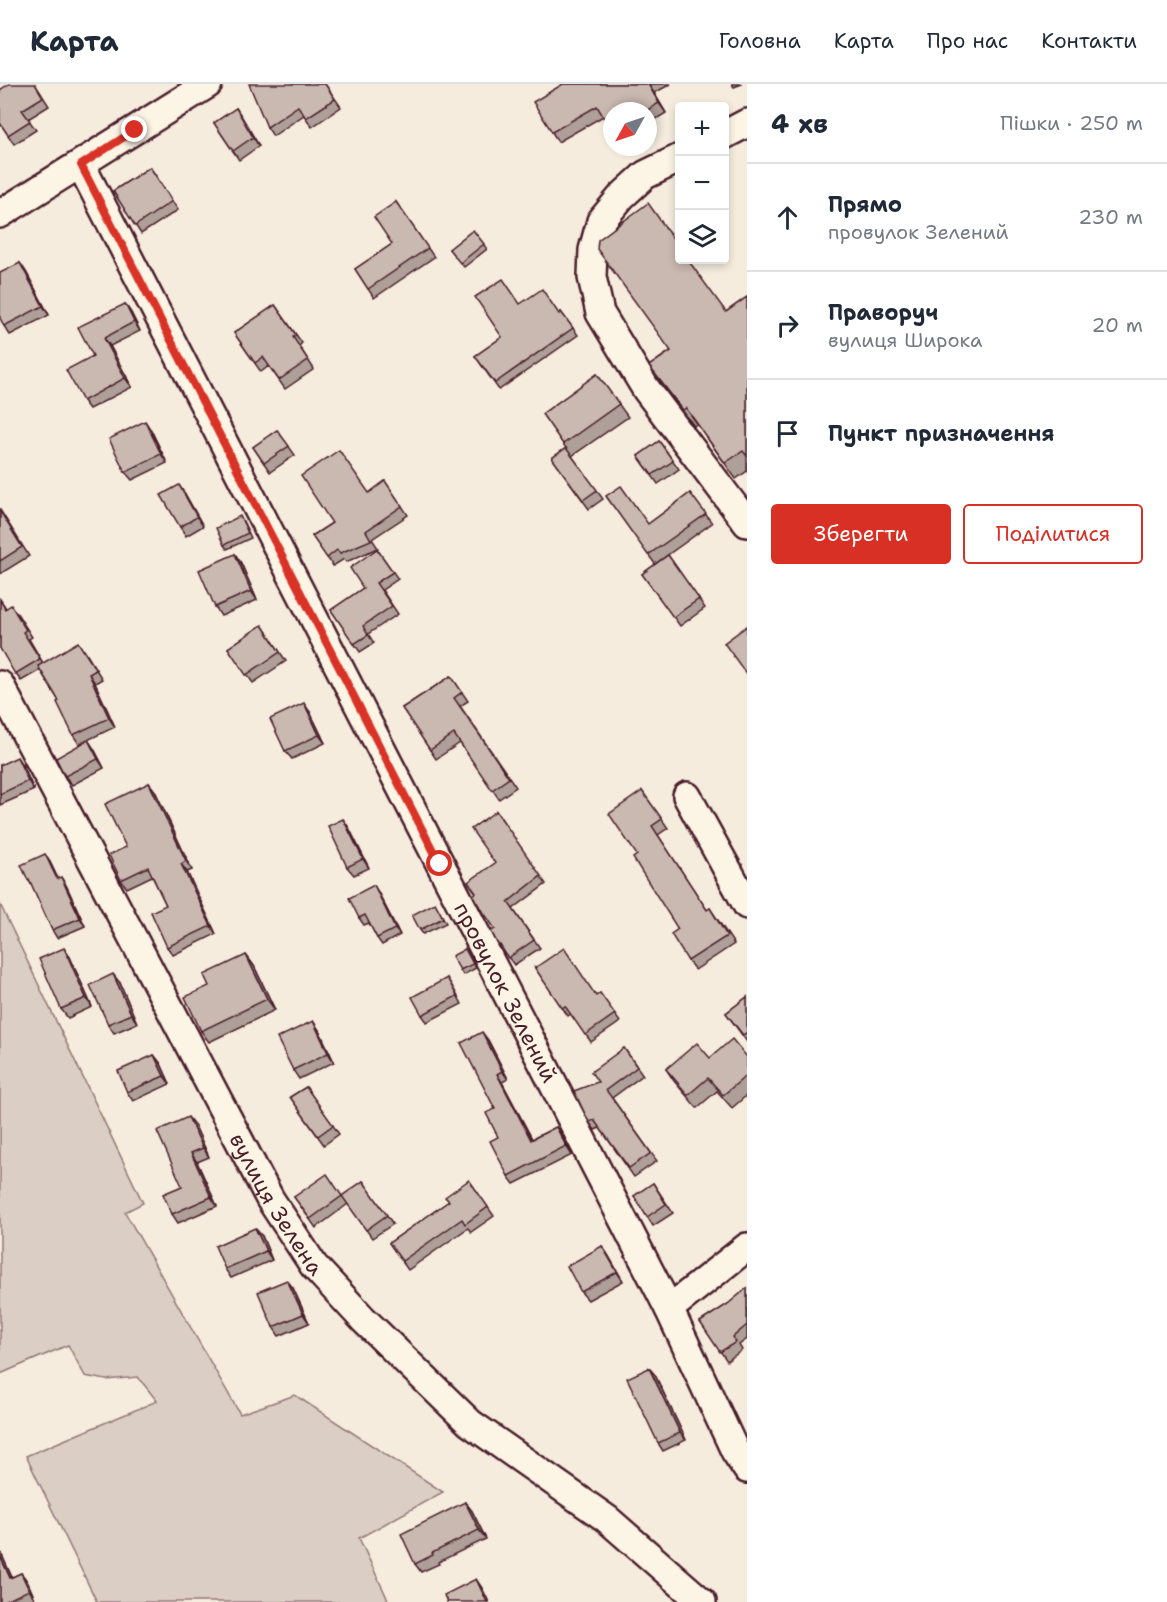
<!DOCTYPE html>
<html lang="uk">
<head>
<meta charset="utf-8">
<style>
  :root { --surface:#fff; --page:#f2f2f3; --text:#1f2937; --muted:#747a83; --line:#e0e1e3; --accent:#d93025 }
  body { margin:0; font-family:"Shantell Sans",sans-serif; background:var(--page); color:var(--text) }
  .controls { position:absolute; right:18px; top:18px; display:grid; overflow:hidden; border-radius:6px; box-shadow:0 3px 9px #0003 }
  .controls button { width:54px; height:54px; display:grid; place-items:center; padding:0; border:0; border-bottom:2px solid var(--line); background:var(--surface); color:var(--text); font:30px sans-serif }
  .compass { position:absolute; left:603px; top:18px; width:54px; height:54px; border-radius:50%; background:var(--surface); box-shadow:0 3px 9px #0003; rotate:230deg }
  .stop { position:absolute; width:18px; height:18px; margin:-14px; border:4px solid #d93025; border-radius:50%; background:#fff }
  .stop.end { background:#d93025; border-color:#fff; box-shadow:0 2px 6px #0008 }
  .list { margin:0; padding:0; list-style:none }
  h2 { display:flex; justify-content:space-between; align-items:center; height:78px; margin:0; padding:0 24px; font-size:26px }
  h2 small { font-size:20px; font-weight:400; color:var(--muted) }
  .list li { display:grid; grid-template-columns:39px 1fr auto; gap:18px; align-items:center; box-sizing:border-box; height:108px; padding:0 24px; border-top:2px solid var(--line) }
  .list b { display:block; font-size:22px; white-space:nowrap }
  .list p { margin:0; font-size:20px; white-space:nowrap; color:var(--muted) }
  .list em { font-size:20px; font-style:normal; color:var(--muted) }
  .actions { display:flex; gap:12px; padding:18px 24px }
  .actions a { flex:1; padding:14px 0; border:2px solid var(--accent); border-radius:6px; text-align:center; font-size:21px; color:var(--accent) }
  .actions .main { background:var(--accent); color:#fff }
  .icon { flex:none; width:33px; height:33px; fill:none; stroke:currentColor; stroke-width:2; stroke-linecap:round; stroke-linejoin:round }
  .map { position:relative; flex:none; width:747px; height:1518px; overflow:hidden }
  header { display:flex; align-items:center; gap:36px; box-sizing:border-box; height:84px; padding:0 30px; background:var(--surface); border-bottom:2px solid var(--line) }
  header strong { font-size:28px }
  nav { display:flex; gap:33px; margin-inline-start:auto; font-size:21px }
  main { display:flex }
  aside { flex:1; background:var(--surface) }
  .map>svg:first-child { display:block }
</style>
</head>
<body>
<header>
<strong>Карта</strong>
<nav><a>Головна</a><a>Карта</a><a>Про нас</a><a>Контакти</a></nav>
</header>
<main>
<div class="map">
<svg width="747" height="1518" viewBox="0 0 747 1518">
  <rect width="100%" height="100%" fill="#f5ecde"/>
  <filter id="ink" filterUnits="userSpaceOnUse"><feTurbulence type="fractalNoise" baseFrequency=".0167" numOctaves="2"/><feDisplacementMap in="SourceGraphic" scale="12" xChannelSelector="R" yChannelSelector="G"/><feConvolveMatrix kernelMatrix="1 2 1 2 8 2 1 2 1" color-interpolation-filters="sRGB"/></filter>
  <g filter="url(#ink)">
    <polygon fill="#dbcec4" stroke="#927678" stroke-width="1.5" points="0,820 143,1119 125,1128 240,1330 295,1311 443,1408 359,1454 389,1518 97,1518 26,1372 157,1317 138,1293 106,1296 85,1292 68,1261 0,1290"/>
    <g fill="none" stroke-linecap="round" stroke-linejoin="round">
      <g stroke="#4a1f2b" stroke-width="32">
        <g id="street">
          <polyline points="724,51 747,39"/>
          <polyline points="680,74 645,91 622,112 601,137 593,166 592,193 600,229 646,305 747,439"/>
          <path id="s1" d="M 81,81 L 669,1225 L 735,1367 L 747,1385"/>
          <polyline points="0,130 208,0"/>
          <path id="s2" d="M 0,601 L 270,1115 L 314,1182 L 364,1236 L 470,1339 L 607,1435 L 702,1518"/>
          <polyline points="687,712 747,821"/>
          <polyline points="669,1225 747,1163"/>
        </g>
      </g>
      <use href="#street" stroke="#fcf5e5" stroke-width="27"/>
    </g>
    <g fill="#ae9f98" stroke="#4a1f2b" stroke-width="1.5">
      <polygon points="35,0 49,22 28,35 36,46 14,60 0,39"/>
      <polygon points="325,0 341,23 312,43 304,31 273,52 267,43"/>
      <polygon points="563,0 671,0 654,9 666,29 648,40 648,27 612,27 558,58 552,48"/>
      <polygon points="732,0 742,0 734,3"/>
      <polygon points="236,24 259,62 239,76 214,39"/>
      <polygon points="150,83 178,126 141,150 113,107"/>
      <polygon points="396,118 434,173 374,214 355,185 392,160"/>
      <polygon points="473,146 487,165 464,183 449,165"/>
      <polygon points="20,179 26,188 49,231 10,251 4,242"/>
      <polygon points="747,213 747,387 736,395 697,340 694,342 649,282"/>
      <polygon points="125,220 131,229 140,247 110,262 132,303 89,325 83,317 93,272"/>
      <polygon points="520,220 559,230 561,228 578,251 499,306 475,272 502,253"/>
      <polygon points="275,221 302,259 299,262 314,285 285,305 269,282 261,288 234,249"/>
      <polygon points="597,290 628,333 572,372 603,415 589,425 552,374 566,364 542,330"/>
      <polygon points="151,346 167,379 132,396 125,388"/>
      <polygon points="277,346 295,371 270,388 253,363"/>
      <polygon points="659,357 679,385 658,400 638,372"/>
      <polygon points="385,397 408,431 372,455 378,464 346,478 344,475 333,482 312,452 332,439 369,409"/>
      <polygon points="690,409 712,439 655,480 606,412 648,440"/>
      <polygon points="185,410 203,442 186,452 180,443"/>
      <polygon points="0,426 29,472 0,490"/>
      <polygon points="243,437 251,454 227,465 224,461"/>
      <polygon points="377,465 398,495 382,506 398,530 368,550 374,559 360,568 331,526 363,504"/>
      <polygon points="235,470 241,479 257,516 221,532 215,523"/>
      <polygon points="668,471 705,524 680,542 642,490"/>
      <polygon points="0,515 6,524 17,529 32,553 29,555 43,579 84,566 102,595 95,599 115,643 79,660 73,651 59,617 40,586 21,597 0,564"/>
      <polygon points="262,541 286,577 253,599 228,564"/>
      <polygon points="451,592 468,617 460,622 516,703 499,715 460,659 436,675 402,624"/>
      <polygon points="310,628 325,659 292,675 285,667"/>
      <polygon points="88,656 94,665 104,684 72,701 65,692"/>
      <polygon points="0,681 23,682 34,706 0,721"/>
      <polygon points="149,699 155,707 192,786 187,788 216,850 173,871 167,863 166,821 152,792 127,804 121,796 126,763"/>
      <polygon points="642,707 668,744 658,751 707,826 710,824 734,860 695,886 688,877 678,845 637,771"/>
      <polygon points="496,727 546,800 513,825 540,864 514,881 505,869 504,870 499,862 495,845 476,809 495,779"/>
      <polygon points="343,735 349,744 369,784 354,791 347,783"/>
      <polygon points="50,778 58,795 66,801 85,842 57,854 52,846 32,801 28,796"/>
      <polygon points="378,808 400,851 382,861 377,854 369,839 364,841 359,834"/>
      <polygon points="435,819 446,839 423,850 420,846"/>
      <polygon points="465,865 476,884 463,891 460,886"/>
      <polygon points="246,871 254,882 275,926 209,958 201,947 209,902"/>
      <polygon points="70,873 92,923 68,934 61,925"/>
      <polygon points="535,884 596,912 600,909 620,938 591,958 571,930 568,932"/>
      <polygon points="447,894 452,902 462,920 427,938 422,931"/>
      <polygon points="120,899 137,939 114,949 108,940"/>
      <polygon points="747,913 747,958 726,929"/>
      <polygon points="313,937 319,946 334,978 299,995 293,986"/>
      <polygon points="488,956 508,995 502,998 532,1055 556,1043 562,1051 572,1071 514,1100 508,1092 498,1053"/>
      <polygon points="624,964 643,991 612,1014 657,1077 634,1093 600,1044 595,1046 589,1038 598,998"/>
      <polygon points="154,971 161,980 170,1000 133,1017 127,1008"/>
      <polygon points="747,973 747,1011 732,1024 717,1007 697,1024 674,997 666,985 710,974"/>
      <polygon points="306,1003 339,1050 324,1061 290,1013"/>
      <polygon points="195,1042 209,1073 197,1078 217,1122 178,1139 172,1130 182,1102"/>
      <polygon points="469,1096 494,1132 471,1148 468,1144 408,1186 389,1159 449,1117"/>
      <polygon points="363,1097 393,1140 372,1154 348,1120 316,1144 294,1113 342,1112"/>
      <polygon points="653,1099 673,1129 653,1142 634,1112"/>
      <polygon points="262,1152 272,1176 231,1194 225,1185"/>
      <polygon points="602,1162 608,1171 623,1197 588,1216 581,1208"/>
      <polygon points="293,1204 309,1239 279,1252 273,1243"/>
      <polygon points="747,1204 747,1255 739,1261 742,1266 727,1277 700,1238 728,1220"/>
      <polygon points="649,1284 655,1291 686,1356 663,1367 658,1359"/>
      <polygon points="465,1418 472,1427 486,1455 438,1478 439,1480 421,1488 415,1480"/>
      <polygon points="0,1467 12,1493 21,1489 27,1497 35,1515 29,1518 0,1518"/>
    </g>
    <g fill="#8d827c" stroke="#4a1f2b" stroke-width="1.5">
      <polygon points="648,0 654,9 666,29 659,19"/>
      <polygon points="236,24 242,33 259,62 253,53"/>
      <polygon points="20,179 26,188 49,231 43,222"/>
      <polygon points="125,220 131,229 140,247 134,238"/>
      <polygon points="104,254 110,262 132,303 125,294"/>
      <polygon points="145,337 151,346 167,379 161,370"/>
      <polygon points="179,401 185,410 203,442 197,433"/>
      <polygon points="235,470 241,479 257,516 251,507"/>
      <polygon points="89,590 95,599 115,643 109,634"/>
      <polygon points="304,619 310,628 325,659 319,651"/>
      <polygon points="88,656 94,665 104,684 98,675"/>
      <polygon points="17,673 23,682 34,706 28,697"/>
      <polygon points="149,699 155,707 192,786 186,777"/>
      <polygon points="343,735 349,744 369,784 363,775"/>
      <polygon points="45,770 50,778 62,803 57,795"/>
      <polygon points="181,780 187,788 216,850 211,842"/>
      <polygon points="61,793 66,801 85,842 80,834"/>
      <polygon points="374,801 378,808 400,851 395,845"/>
      <polygon points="64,864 70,873 92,923 86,914"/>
      <polygon points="246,871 254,882 275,926 267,915"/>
      <polygon points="113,890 120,899 137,939 131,930"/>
      <polygon points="313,937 319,946 334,978 328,969"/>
      <polygon points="482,948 488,956 508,995 502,987"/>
      <polygon points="154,971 161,980 170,1000 164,992"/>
      <polygon points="497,990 502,998 537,1064 531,1056"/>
      <polygon points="188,1033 195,1042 209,1073 203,1064"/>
      <polygon points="556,1043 562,1051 572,1071 566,1062"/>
      <polygon points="191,1069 197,1078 217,1122 211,1113"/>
      <polygon points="255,1144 262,1152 272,1176 266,1167"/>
      <polygon points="602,1162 608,1171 623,1197 617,1188"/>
      <polygon points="287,1196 293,1204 309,1239 303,1230"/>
      <polygon points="649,1284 655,1291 686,1356 680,1349"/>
      <polygon points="465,1418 472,1427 486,1455 479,1446"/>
      <polygon points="0,1467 16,1503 10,1494 0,1472"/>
      <polygon points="21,1489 27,1497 35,1515 29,1506"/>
      <polygon points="476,1495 482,1504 489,1518 487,1518"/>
    </g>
    <g fill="#cab9b1" stroke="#4a1f2b" stroke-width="1.5">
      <polygon points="9,0 35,0 43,13 22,26 30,37 8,51 0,39 0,6"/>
      <polygon points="249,0 325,0 335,15 306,34 298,22 267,43"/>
      <polygon points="563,0 648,0 659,19 646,27 612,27 612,47 597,22 552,48 533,18"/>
      <polygon points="236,24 253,53 233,67 214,39"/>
      <polygon points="150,83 172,117 135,142 113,107"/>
      <polygon points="396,118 428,164 368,205 355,185 392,160 374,133"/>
      <polygon points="648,119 680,164 680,176 688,176 726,228 747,213 747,372 743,367 725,379 686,324 683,326 649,282 671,267 597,165 598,156"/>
      <polygon points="473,146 484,160 460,179 449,165"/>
      <polygon points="20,179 43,222 4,242 0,234 0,189"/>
      <polygon points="503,195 520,220 542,205 559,230 561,228 573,244 495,299 475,272 502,253 475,213"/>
      <polygon points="125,220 134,238 104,254 125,294 83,317 66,286 93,272 78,243"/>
      <polygon points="275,221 296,251 293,253 308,276 279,296 263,273 255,279 234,249"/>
      <polygon points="597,290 619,320 563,360 542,330"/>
      <polygon points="145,337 161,370 125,388 109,355"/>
      <polygon points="277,346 289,362 264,379 253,363"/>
      <polygon points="659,357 673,377 652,391 638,372"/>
      <polygon points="566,364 597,406 583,416 552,374"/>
      <polygon points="339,366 369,409 385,397 402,422 366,447 371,456 340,469 337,466 327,474 312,452 332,439 301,392"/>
      <polygon points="179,401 197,433 180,443 161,411"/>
      <polygon points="621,402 648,440 690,409 706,430 648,471 606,412"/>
      <polygon points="0,427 22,463 0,477"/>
      <polygon points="240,432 248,449 224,461 216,444"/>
      <polygon points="377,465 393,488 376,499 392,522 363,542 368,551 354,560 331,526 363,504 350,484"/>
      <polygon points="235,470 251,507 215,523 199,486"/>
      <polygon points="668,471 699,515 673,533 642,490"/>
      <polygon points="0,516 5,525 11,521 26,546 23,548 40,575 15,590 0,564"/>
      <polygon points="262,541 280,568 246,591 228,564"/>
      <polygon points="747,542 747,591 724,559"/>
      <polygon points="78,558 96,586 89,590 109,634 73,651 57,618 59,617 38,582"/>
      <polygon points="451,592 462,608 454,614 509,694 492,706 454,650 430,666 402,624"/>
      <polygon points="304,619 319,651 285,667 270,635"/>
      <polygon points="88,656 98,675 65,692 56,674"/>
      <polygon points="17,673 28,697 0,710 0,681"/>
      <polygon points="149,699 186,777 181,780 211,842 167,863 151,828 166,821 148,783 121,796 109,771 126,763 105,720"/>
      <polygon points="642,707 662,735 652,742 707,826 710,824 727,852 688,877 671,850 678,845 633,774 637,771 609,730"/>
      <polygon points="496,727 541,792 508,818 534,856 508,874 500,861 499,862 491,847 495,845 476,817 473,811 476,809 468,798 495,779 471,745"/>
      <polygon points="343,735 363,775 347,783 328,742"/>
      <polygon points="45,770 57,795 61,793 80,834 52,846 29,795 28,796 21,781"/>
      <polygon points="374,801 395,845 377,854 365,831 359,834 349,814"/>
      <polygon points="435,819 443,834 420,846 412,831"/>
      <polygon points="64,864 86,914 61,925 39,875"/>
      <polygon points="564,864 596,912 600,909 615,930 585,951 565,922 562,924 535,884"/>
      <polygon points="465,865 473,880 460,886 452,872"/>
      <polygon points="246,871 267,915 201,947 185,913 209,902 204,891"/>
      <polygon points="113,890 131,930 108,940 90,901"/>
      <polygon points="447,894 457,912 422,931 412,913"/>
      <polygon points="747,913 747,948 743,951 726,929"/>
      <polygon points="313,937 328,969 293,986 277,954"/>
      <polygon points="482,948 502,987 497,990 531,1056 556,1043 566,1062 508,1092 490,1057 498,1053 486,1029 495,1025 461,959"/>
      <polygon points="732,955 747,973 747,991 723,1011 708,994 688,1011 666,985 697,959 710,974"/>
      <polygon points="624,964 637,983 606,1006 651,1069 629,1084 594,1036 589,1038 574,1007 598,998 591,988"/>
      <polygon points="154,971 164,992 127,1008 118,987"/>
      <polygon points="306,1003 333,1041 318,1052 290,1013"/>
      <polygon points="188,1033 203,1064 191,1069 211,1113 172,1130 163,1110 182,1102 157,1047"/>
      <polygon points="327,1090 342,1112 310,1135 294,1113"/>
      <polygon points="469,1096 488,1123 465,1140 462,1135 402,1177 389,1159 449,1117 445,1113"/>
      <polygon points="363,1097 387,1131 366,1146 342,1112"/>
      <polygon points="653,1099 666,1120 647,1133 634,1112"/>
      <polygon points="255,1144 266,1167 225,1185 215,1162"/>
      <polygon points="602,1162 617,1188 581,1208 567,1182"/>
      <polygon points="287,1196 303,1230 273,1243 258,1208"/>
      <polygon points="747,1204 747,1241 733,1253 736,1258 720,1268 700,1238 728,1220"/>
      <polygon points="649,1284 680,1349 658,1359 627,1294"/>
      <polygon points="465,1418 479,1446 432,1469 433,1471 415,1480 401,1450"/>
      <polygon points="0,1472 10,1494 21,1489 29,1506 4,1518 0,1518"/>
      <polygon points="476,1495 487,1518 447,1518 444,1511"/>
    </g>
  </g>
  <g fill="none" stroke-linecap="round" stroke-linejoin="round" filter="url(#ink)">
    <polyline stroke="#d93025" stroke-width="8" points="135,46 81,81 440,780"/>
  </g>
  <g text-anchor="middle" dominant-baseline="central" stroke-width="6" stroke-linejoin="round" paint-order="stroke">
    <g font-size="22" fill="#4a1f2b" stroke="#fcf5e5">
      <text stroke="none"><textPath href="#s1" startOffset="930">провулок Зелений</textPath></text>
      <text stroke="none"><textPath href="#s2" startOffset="588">вулиця Зелена</textPath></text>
    </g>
  </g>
</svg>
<div class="controls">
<button>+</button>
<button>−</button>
<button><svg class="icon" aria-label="layers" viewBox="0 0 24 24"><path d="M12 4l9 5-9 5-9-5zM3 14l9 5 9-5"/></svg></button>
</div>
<svg class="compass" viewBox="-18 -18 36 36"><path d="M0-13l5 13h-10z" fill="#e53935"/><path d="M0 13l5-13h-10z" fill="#747a83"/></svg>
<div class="stop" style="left:440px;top:780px"></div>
<div class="stop end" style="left:135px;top:46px"></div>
</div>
<aside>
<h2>4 хв<small>Пішки · 250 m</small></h2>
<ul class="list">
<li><svg class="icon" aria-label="ahead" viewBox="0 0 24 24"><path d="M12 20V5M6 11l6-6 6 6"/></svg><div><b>Прямо</b><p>провулок Зелений</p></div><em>230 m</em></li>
<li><svg class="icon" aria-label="right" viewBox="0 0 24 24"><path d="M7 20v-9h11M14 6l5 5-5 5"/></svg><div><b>Праворуч</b><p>вулиця Широка</p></div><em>20 m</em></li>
<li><svg class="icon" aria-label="arrive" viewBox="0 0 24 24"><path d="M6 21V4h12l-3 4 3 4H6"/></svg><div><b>Пункт призначення</b></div></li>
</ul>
<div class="actions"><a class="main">Зберегти</a><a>Поділитися</a></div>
</aside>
</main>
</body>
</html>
